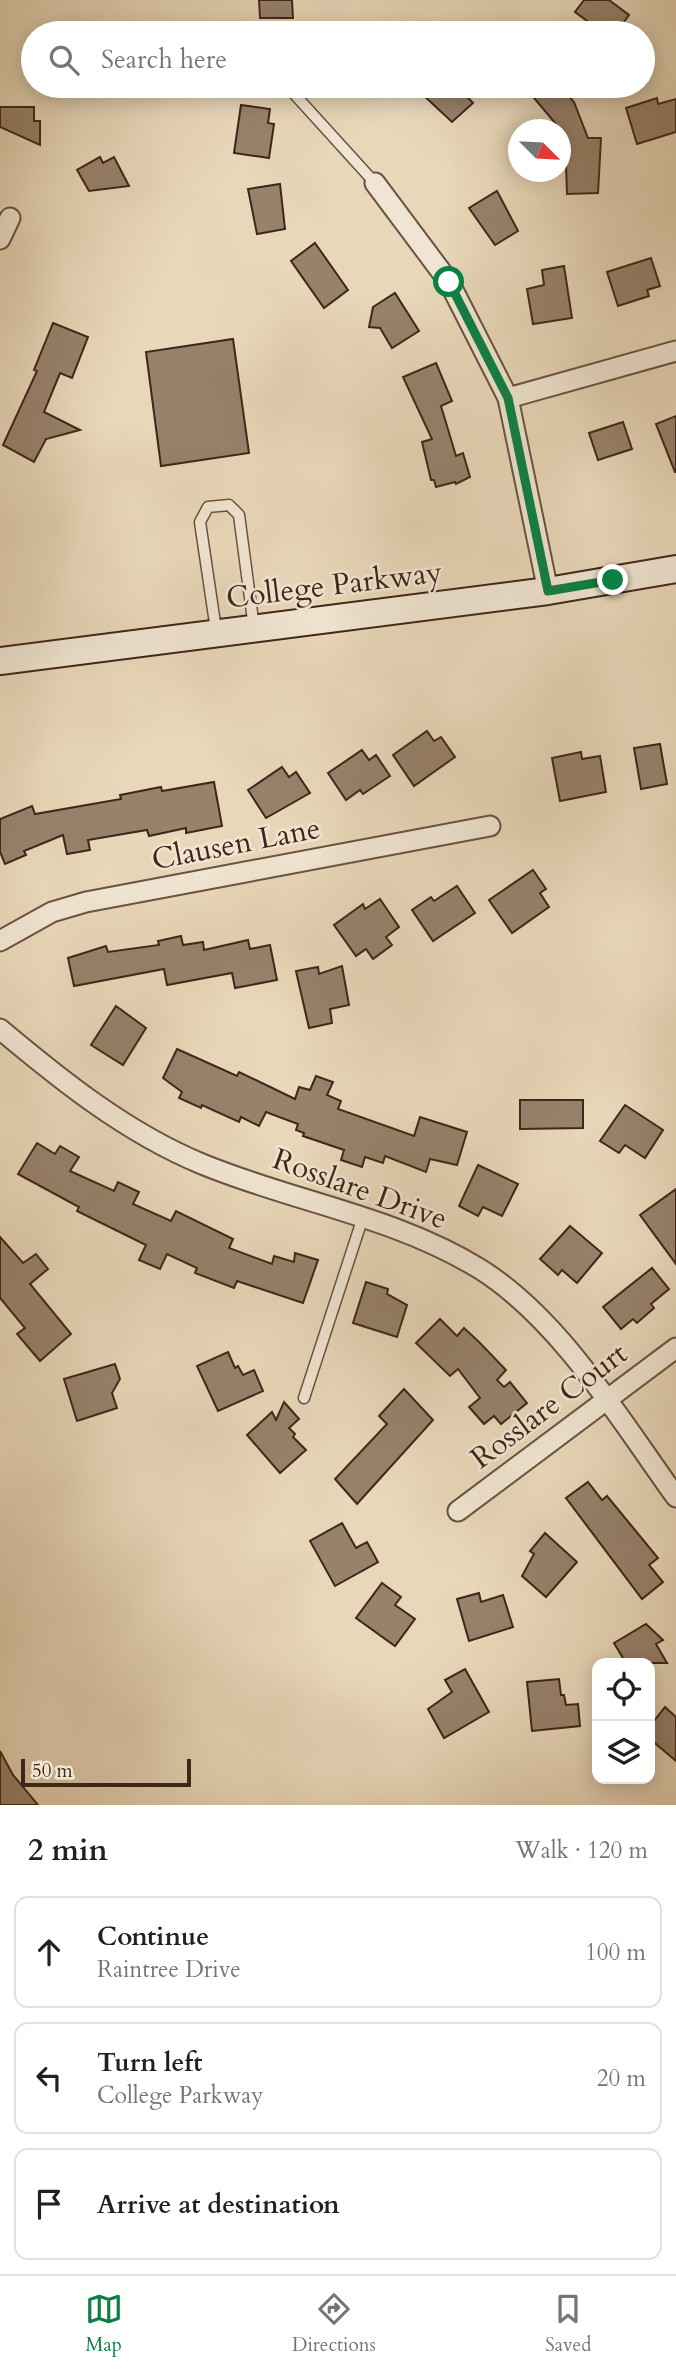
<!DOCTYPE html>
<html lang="en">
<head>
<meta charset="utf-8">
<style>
  :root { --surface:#fff; --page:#f6f6f6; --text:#202124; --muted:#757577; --line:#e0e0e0; --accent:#0b8043 }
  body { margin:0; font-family:Cardo,serif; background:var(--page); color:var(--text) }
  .controls { position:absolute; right:21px; bottom:21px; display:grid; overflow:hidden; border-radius:14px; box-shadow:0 4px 18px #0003 }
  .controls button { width:63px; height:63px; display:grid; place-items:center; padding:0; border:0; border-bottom:2px solid var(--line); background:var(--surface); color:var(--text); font:35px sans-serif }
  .compass { position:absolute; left:508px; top:119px; width:63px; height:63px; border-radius:50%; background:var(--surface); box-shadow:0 4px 18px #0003; rotate:114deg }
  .scale { position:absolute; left:21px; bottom:18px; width:170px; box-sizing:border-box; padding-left:7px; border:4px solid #402618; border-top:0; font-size:19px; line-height:24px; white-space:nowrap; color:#402618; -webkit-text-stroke:5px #f0e5d2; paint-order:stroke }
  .stop { position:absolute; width:21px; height:21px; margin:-16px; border:5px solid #0b8043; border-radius:50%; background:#fff }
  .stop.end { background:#0b8043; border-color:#fff; box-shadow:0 2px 7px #0008 }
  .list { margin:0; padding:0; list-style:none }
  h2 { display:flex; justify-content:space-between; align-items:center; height:91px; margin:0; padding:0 28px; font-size:30px }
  h2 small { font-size:23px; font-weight:400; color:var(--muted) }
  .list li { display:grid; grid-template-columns:46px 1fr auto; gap:21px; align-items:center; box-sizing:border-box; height:112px; margin:0 14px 14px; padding:0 14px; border:2px solid var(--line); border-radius:14px }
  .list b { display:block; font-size:26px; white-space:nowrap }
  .list p { margin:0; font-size:23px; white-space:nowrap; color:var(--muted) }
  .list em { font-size:23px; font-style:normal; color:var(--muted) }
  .icon { flex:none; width:38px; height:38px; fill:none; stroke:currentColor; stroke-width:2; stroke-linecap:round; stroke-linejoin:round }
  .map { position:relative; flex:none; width:676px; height:1805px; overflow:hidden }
  .search { position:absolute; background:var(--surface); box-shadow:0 4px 18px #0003; left:21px; right:21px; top:21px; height:77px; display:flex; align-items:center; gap:18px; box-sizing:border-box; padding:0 24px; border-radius:38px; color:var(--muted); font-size:26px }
  .sheet { height:469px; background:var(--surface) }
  nav { display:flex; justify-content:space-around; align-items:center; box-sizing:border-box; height:98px; border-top:2px solid var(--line); background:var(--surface); font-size:19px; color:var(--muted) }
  nav a { display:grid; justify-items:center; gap:4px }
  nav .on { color:var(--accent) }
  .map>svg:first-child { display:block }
</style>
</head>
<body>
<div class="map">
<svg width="676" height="1805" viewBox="0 0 676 1805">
  <rect width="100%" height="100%" fill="#e8d7b9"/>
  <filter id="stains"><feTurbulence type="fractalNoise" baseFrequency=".00286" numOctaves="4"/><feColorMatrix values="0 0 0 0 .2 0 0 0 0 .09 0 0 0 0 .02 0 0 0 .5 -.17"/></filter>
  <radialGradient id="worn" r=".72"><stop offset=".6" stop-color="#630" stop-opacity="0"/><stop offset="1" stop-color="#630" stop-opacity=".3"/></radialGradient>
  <g fill="#97826c" stroke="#402618" stroke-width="2">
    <polygon points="259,0 292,0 293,18 260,18"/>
    <polygon points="584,0 609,0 629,15 616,33 602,33 601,28 601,31 575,12"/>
    <polygon points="430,86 457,86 473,103 452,122 422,94"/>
    <polygon points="524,86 560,86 574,102 588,138 601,138 598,193 567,194 566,165 561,165 561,130"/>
    <polygon points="657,98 658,104 676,99 676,132 637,144 626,108"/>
    <polygon points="241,105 270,109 268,123 274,124 269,158 234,153"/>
    <polygon points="0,107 34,107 34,121 40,121 40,145 0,127"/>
    <polygon points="100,157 103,163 114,157 129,186 89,191 77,170"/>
    <polygon points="280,184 285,229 257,234 248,189"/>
    <polygon points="497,191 518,231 495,245 469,208"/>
    <polygon points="315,243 348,290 324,308 291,261"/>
    <polygon points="651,258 660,286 647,290 649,296 618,306 607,272"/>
    <polygon points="564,266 572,318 533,324 527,289 544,285 542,270"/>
    <polygon points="395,293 419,331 392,348 380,328 369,327 373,307"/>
    <polygon points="53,323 88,337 72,378 60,373 44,412 80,430 46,439 34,462 3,445 37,371 34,370"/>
    <polygon points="233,339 249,453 161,466 146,352"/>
    <polygon points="436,363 452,401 441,406 456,456 463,453 470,477 456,484 455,482 436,487 434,480 431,480 422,442 432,439 403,377"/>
    <polygon points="676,416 676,472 675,472 656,424"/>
    <polygon points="623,422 632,449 598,460 589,433"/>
    <polygon points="427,731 434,741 441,737 455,757 414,786 393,755"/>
    <polygon points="660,744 667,784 641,789 634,748"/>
    <polygon points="362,750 369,760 376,755 390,776 363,794 360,790 346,800 328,773"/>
    <polygon points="581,752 582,759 600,756 606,792 560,801 552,758"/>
    <polygon points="282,767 289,777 296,772 310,793 266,818 248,790"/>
    <polygon points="214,782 222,826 186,833 186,828 149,836 147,830 88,840 90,850 67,854 63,835 24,851 26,855 5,864 0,852 0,819 32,806 35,814 121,799 120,795 161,787 162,791"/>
    <polygon points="533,870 546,889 540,893 549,907 512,933 489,900"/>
    <polygon points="457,886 475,913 433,941 412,910 431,897 434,901"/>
    <polygon points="380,899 399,927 386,937 392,945 373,959 366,949 356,956 334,925 363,904 365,909"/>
    <polygon points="181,936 183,945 203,942 204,950 248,940 250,949 270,945 277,980 235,988 232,973 167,985 164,969 74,986 68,958 106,946 108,952 159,945 158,941"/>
    <polygon points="342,966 349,1005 330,1009 332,1023 309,1028 296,971 318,967 319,974"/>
    <polygon points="116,1006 146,1028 123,1065 91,1045"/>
    <polygon points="177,1049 237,1076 239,1072 295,1099 299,1087 310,1090 316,1076 333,1082 327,1095 341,1101 338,1109 414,1136 420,1117 467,1132 457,1165 430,1159 426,1172 385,1156 383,1163 365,1157 362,1167 341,1160 344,1150 303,1136 304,1133 296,1130 298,1124 266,1112 259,1126 241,1117 239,1122 202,1105 201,1108 179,1098 182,1092 163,1078"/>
    <polygon points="520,1100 583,1100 583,1128 520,1129"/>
    <polygon points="625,1105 663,1130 645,1158 625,1145 619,1153 600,1141"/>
    <polygon points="37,1143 55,1154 60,1146 79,1157 70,1171 114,1191 118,1182 139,1192 133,1204 171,1221 176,1211 233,1239 229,1248 272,1264 274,1256 294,1262 295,1253 318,1260 303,1303 237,1281 234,1288 195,1273 197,1268 167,1254 160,1269 139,1260 146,1245 77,1211 79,1207 18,1174"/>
    <polygon points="478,1165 518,1184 502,1216 483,1207 478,1216 459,1206"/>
    <polygon points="676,1189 676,1264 640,1215"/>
    <polygon points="570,1226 602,1253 577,1283 562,1270 558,1275 540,1259"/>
    <polygon points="0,1237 23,1263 36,1254 48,1269 30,1284 71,1334 40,1361 17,1334 25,1328 0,1298"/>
    <polygon points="652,1268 669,1289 651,1304 654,1308 637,1323 633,1319 621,1329 603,1307"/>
    <polygon points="366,1282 388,1289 387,1294 407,1305 397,1337 353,1323"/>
    <polygon points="440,1319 457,1336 464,1328 479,1342 506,1370 497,1380 504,1387 510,1382 527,1403 501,1424 494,1416 484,1424 469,1407 480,1398 458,1369 450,1376 416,1343"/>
    <polygon points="228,1352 235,1368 238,1366 243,1375 254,1370 263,1391 218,1411 197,1366"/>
    <polygon points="115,1364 120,1379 112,1393 117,1408 77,1421 64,1379"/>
    <polygon points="404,1389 433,1420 357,1504 335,1479 387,1424 379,1416"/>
    <polygon points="284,1402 299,1419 289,1428 295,1434 293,1437 306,1450 280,1473 247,1435 272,1412 276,1420"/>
    <polygon points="588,1482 602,1500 607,1496 658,1558 649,1565 663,1582 642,1599 566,1498"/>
    <polygon points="342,1523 356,1548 367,1542 378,1562 335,1586 310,1541"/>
    <polygon points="545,1533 577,1562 546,1597 522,1576 534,1554 530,1551"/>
    <polygon points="382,1583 401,1597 395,1605 415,1619 395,1646 356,1618"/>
    <polygon points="479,1593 481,1602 503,1595 513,1627 469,1641 457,1599"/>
    <polygon points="646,1624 663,1640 656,1644 667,1663 626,1663 614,1643"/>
    <polygon points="465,1669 489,1712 444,1738 428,1709 452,1692 445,1680"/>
    <polygon points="559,1679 561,1695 564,1695 566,1705 578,1704 580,1726 532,1731 527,1682"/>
    <polygon points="665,1707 676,1717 676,1761 650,1739 650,1726"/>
    <polygon points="0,1751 13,1775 38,1805 0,1805"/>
  </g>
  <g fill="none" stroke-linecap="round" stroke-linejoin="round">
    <g stroke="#6a5240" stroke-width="13">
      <g id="lane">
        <polyline points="287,86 375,183"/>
        <polyline points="216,630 200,522 208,507 229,505 239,515 254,628"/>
        <polyline points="304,1398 363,1217"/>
      </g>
    </g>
    <g stroke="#6a5240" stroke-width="23">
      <g id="street">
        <polyline points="375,183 449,282 508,398 548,591"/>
        <polyline points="0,239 10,218"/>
        <polyline points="508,398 676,351"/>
        <polyline points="0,941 52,912 86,902 490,826"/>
        <path d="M 0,1029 C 62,1081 127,1133 202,1164 C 294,1202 394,1216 480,1269 C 561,1320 621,1421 676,1497"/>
        <polyline points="458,1511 676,1348"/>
      </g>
    </g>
    <g stroke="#402618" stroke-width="30">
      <polyline id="secondary" points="0,661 548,591 676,569"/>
    </g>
    <use href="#lane" stroke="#f0e5d2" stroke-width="10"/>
    <use href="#street" stroke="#f0e5d2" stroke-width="19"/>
    <use href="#secondary" stroke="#f0e5d2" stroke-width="26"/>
  </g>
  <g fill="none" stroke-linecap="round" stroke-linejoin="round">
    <polyline stroke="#0b8043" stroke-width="9" points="449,282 508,398 548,591 613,580"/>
  </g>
  <g text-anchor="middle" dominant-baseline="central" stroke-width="5" stroke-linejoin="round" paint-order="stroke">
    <g font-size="30" fill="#402618" stroke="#f0e5d2">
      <text transform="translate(334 585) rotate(-7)">College Parkway</text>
      <text transform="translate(236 844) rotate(-11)">Clausen Lane</text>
      <text transform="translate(360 1189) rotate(20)">Rosslare Drive</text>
      <text transform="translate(549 1406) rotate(-37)">Rosslare Court</text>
    </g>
  </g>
  <rect width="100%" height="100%" filter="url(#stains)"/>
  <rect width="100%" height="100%" fill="url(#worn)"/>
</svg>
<div class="controls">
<button><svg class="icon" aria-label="locate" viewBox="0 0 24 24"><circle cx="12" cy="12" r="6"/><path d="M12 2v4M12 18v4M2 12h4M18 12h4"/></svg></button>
<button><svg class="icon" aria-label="layers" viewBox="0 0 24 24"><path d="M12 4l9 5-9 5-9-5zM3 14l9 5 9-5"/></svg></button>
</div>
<svg class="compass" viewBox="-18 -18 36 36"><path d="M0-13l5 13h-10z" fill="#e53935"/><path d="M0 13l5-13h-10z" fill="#757577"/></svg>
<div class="scale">50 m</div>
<div class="stop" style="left:449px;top:282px"></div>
<div class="stop end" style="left:613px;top:580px"></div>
<div class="search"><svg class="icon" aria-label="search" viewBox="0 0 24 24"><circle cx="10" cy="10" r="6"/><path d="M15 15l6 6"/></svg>Search here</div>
</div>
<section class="sheet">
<h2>2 min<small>Walk · 120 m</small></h2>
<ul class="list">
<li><svg class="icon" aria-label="ahead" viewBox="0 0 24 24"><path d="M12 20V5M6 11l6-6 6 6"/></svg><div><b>Continue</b><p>Raintree Drive</p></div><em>100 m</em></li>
<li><svg class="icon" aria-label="left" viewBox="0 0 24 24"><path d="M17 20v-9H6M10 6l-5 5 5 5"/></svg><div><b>Turn left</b><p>College Parkway</p></div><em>20 m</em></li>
<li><svg class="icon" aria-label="arrive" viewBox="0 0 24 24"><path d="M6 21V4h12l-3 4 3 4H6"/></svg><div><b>Arrive at destination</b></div></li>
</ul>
</section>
<nav>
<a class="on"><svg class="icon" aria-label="map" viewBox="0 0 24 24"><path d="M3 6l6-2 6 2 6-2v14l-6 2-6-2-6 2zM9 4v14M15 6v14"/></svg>Map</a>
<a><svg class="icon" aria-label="directions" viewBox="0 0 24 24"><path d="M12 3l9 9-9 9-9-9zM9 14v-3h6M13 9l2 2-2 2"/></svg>Directions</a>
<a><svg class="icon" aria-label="saved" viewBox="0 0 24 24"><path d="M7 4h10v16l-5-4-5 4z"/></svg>Saved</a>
</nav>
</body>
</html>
